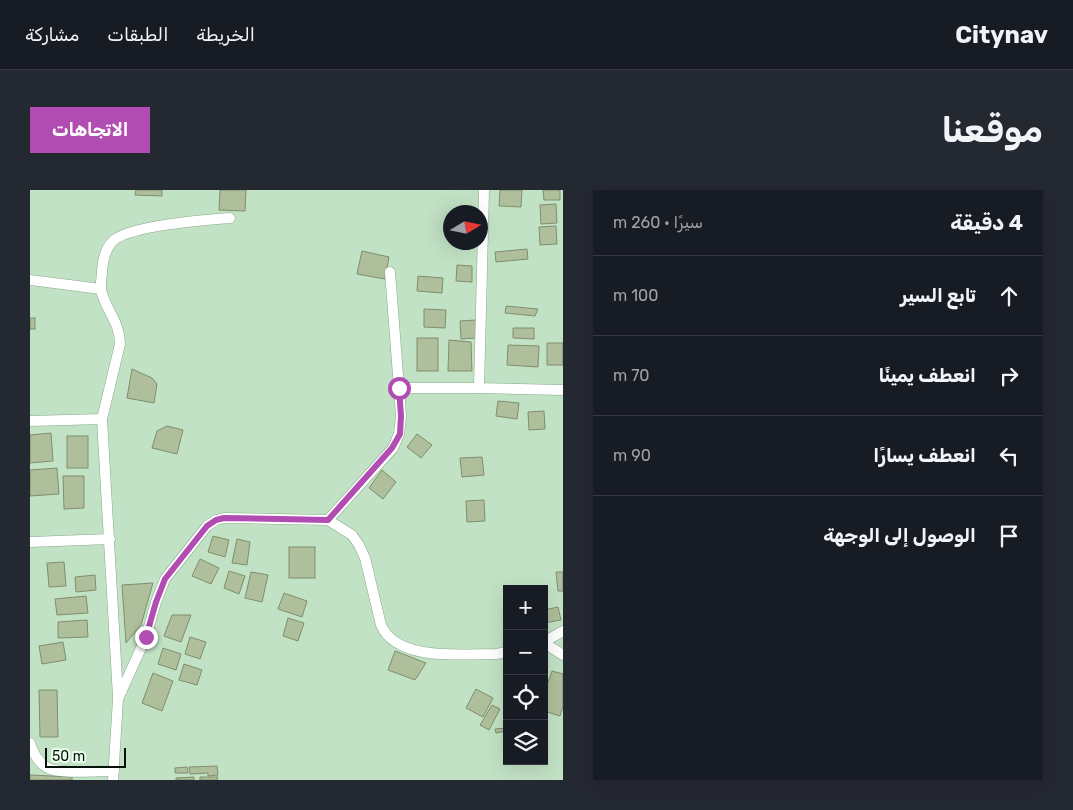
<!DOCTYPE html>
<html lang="ar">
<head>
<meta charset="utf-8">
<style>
  :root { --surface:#171b24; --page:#242831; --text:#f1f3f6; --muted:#9ea1a6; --line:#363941; --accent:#b14cb2 }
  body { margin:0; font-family:Rubik,Cairo,sans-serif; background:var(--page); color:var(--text); direction:rtl }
  .controls { position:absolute; right:15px; bottom:15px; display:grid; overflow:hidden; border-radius:0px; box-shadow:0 5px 20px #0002 }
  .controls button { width:45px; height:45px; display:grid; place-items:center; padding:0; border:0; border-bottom:1px solid var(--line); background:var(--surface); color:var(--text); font:25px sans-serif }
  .compass { position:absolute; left:413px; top:15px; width:45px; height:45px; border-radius:50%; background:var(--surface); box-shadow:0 5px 20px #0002; rotate:80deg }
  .scale { position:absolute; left:15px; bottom:12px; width:81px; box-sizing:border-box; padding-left:5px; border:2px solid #071208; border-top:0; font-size:14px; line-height:18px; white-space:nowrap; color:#071208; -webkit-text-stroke:4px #eefeef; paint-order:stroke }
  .stop { position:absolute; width:15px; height:15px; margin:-11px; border:4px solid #b14cb2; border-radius:50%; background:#fff }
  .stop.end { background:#b14cb2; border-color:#fff; box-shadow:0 1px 5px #0008 }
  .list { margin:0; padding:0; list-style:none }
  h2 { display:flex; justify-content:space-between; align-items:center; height:65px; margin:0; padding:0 20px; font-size:21px }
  h2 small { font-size:16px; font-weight:400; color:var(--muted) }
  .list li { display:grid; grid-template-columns:32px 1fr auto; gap:15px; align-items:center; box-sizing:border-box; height:80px; padding:0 20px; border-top:1px solid var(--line) }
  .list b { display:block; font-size:19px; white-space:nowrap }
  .list em { font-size:16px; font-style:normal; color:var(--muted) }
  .icon { flex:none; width:28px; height:28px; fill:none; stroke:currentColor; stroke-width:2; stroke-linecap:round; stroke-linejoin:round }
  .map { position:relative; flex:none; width:533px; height:590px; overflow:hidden; direction:ltr; border-radius:0px }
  header { display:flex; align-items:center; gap:30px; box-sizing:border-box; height:70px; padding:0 25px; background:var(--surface); border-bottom:1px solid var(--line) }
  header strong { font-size:24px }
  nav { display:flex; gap:28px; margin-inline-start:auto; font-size:18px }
  .intro { display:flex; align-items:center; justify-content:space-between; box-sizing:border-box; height:120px; padding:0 30px }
  h1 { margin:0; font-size:35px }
  .button { padding:12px 22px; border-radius:0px; background:var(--accent); color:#fff; font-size:18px; font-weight:700 }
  main { display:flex; gap:30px; padding:0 30px }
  aside { flex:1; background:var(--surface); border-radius:0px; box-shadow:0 5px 20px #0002 }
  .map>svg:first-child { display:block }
</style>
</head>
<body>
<header>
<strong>Citynav</strong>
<nav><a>الخريطة</a><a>الطبقات</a><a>مشاركة</a></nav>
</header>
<div class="intro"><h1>موقعنا</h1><a class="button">الاتجاهات</a></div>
<main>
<aside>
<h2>4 دقيقة<small>سيرًا · 260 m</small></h2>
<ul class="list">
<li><svg class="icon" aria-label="ahead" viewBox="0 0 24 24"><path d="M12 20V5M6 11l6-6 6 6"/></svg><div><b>تابع السير</b></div><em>100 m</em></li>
<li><svg class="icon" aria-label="right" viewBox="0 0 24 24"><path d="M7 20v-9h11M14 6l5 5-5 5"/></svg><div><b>انعطف يمينًا</b></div><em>70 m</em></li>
<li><svg class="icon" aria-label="left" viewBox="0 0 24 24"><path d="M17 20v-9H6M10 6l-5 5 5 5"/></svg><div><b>انعطف يسارًا</b></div><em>90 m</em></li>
<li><svg class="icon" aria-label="arrive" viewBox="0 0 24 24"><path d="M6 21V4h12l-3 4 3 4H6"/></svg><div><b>الوصول إلى الوجهة</b></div></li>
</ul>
</aside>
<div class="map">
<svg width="533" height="590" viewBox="0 0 533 590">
  <rect width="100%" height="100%" fill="#c2e2c5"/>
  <g fill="#afbf9b" stroke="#7f8e6c">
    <polygon points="106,0 132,0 132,6 105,5"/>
    <polygon points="190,0 216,0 215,21 189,20"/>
    <polygon points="470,0 492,0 491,17 469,16"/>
    <polygon points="513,0 530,0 530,10 514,10"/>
    <polygon points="526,14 527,33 511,34 510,15"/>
    <polygon points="526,36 527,54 510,55 509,37"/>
    <polygon points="497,59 498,69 466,72 465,62"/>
    <polygon points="332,61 359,67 355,89 327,84"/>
    <polygon points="427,75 442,76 442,92 426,91"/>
    <polygon points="388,86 413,88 412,103 387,101"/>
    <polygon points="476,116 508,119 505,126 475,123"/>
    <polygon points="394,119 416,120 415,138 394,137"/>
    <rect x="0" y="128" width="5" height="11"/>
    <polygon points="446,130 447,148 431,149 430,131"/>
    <polygon points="483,138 504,138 504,149 483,148"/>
    <rect x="387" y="148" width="21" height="33"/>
    <polygon points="419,150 441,152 442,181 418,181"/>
    <rect x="517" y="153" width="16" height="22"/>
    <polygon points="478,155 509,156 508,177 477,175"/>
    <polygon points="102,179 122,188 127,194 124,213 97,208"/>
    <polygon points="468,211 489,213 487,229 466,226"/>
    <polygon points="514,221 515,239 499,240 498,222"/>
    <polygon points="137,236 153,240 147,264 122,258 127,241"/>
    <polygon points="21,243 23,271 0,273 0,245"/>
    <polygon points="387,244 402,255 391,268 377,257"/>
    <rect x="37" y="246" width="21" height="32"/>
    <polygon points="452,267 454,285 432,287 430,268"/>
    <polygon points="27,278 29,304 0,306 0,280"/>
    <polygon points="352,280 366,292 353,309 339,298"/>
    <polygon points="33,286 54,286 54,318 34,319"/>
    <polygon points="454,310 455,331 437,332 436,311"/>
    <polygon points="183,346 199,350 195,367 178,362"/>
    <polygon points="207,349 220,352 217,375 202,373"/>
    <rect x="259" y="357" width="26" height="31"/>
    <polygon points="170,369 189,378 181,394 162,386"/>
    <polygon points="34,372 36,396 19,397 17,373"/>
    <polygon points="199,381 215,386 209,404 194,398"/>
    <polygon points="221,382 238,385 232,412 215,408"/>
    <polygon points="526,382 533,382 533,401 528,401"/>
    <polygon points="65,385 66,400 46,402 45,387"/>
    <polygon points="123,393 111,435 96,453 92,395"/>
    <polygon points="254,403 277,411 272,427 248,419"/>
    <polygon points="56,406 58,423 27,425 25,409"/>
    <polygon points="528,417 531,430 514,433 514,420"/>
    <polygon points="142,425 161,425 151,452 134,446"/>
    <polygon points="258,428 274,433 268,451 253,446"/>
    <polygon points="57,430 58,447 28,448 28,432"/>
    <polygon points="160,447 176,452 170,469 155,464"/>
    <polygon points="33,452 36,470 12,474 9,456"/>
    <polygon points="133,458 151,464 146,480 128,474"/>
    <polygon points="365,461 396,473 385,490 358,480"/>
    <polygon points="154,474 172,480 167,495 149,490"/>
    <polygon points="522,481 533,484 533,517 530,526 514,521 514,504"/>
    <polygon points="123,483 143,491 132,521 112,513"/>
    <polygon points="446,499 463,508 453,527 436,518"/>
    <polygon points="9,500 27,500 28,547 10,547"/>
    <polygon points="462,515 470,519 459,540 450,535"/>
    <polygon points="477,538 477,541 466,543 465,539"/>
    <polygon points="187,576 188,585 178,586 178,583 160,584 159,577"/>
    <polygon points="157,577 158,583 145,583 145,578"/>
    <polygon points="0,585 42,587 42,590 0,590"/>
    <polygon points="164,587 164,590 146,590 146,588"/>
    <polygon points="170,587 188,587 187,590 170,590"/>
  </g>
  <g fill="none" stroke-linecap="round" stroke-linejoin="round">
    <g stroke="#89a88c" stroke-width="11">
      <g id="minor">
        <polyline points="454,0 449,198 533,200"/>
        <polyline points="360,82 369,198"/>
        <polyline points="0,90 71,99"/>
        <polyline points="0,231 72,229"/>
        <polyline points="298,330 363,258 369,244 371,226 369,198 449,198"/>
        <polyline points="0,352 80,349"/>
        <polyline points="514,452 533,441"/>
        <polyline points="514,453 533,465"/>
        <path d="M 88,507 L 72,229 L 90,154 C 90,132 76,121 71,100 C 70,95 72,87 72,81 C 73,70 75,58 84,50 C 103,35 175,30 200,28"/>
        <path d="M 0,553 C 3,563 8,573 18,578 C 29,584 70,581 84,581"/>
        <path d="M 83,590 L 88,509 L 116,447 L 126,412 L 135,389 L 177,336 L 186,330 L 194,328 L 298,330 L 322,345 L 329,355 L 335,368 L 351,435 C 367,472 433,464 466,464 L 477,462"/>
      </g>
    </g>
    <use href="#minor" stroke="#fff" stroke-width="10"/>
  </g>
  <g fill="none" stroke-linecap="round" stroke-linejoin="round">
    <polyline stroke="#b14cb2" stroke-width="6" points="116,447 126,412 135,389 177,336 186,330 194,328 298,330 362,258 370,244 371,226 369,198"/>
  </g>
</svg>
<div class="controls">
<button>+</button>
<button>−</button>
<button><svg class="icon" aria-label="locate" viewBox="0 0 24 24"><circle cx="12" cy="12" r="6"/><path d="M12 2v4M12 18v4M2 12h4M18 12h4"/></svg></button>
<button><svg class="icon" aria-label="layers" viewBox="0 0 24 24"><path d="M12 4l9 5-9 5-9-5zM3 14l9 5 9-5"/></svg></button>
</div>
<svg class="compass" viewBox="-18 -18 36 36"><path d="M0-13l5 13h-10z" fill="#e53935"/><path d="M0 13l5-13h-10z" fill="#9ea1a6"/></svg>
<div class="scale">50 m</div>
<div class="stop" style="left:369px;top:198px"></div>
<div class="stop end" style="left:116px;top:447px"></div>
</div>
</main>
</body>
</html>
